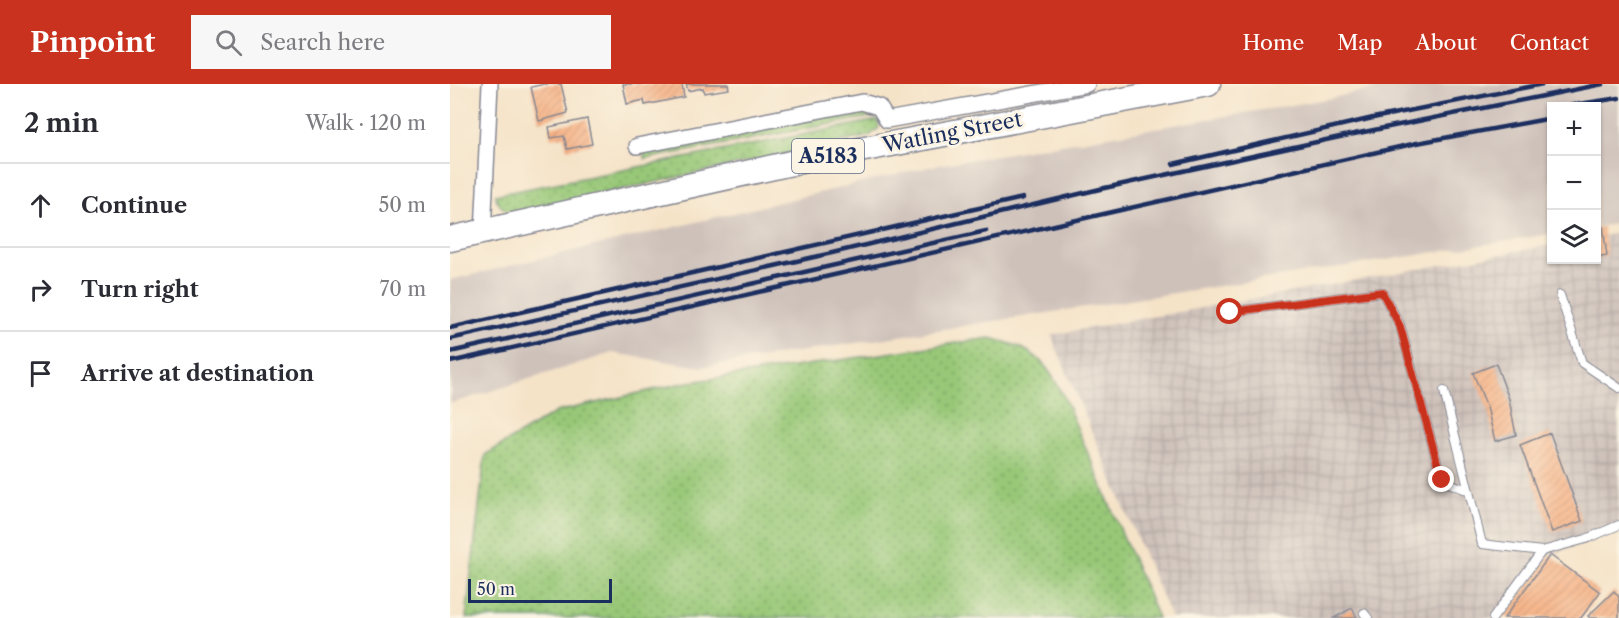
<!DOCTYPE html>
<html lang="en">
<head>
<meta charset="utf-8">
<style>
  :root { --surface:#fff; --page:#f7f7f7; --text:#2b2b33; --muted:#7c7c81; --line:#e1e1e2; --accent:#c8321e }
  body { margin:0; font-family:"Libre Caslon Text",serif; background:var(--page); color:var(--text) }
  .controls { position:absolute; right:18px; top:18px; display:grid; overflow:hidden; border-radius:0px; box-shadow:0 2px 4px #0004 }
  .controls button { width:54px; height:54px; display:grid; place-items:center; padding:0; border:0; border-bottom:2px solid var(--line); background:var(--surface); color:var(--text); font:30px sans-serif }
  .scale { position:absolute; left:18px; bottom:15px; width:144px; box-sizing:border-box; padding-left:6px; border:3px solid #1b2f5e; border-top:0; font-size:16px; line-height:21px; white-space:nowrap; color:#1b2f5e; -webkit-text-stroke:4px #fcf5e5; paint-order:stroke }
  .stop { position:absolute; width:18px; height:18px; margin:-14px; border:4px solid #c8321e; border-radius:50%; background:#fff }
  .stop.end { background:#c8321e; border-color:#fff; box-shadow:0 2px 6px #0008 }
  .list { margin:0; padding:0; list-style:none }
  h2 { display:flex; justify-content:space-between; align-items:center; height:78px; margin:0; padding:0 24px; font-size:26px }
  h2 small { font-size:20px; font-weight:400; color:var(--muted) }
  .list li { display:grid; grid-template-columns:39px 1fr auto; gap:18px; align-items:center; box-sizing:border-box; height:84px; padding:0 24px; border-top:2px solid var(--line) }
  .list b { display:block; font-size:22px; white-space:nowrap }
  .list em { font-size:20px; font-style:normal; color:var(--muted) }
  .icon { flex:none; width:33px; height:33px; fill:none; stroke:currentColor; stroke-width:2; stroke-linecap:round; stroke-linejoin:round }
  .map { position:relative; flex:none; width:1169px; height:534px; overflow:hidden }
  header { display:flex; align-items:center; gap:36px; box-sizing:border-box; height:84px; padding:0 30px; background:var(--accent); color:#fff }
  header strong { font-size:28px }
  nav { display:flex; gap:33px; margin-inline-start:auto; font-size:21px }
  .search { width:420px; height:54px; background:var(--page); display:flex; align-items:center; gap:15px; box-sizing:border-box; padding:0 21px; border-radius:0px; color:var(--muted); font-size:22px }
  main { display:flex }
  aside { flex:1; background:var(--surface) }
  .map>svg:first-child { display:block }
</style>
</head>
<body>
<header>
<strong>Pinpoint</strong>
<div class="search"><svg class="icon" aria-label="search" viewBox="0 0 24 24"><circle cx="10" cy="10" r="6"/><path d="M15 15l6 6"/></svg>Search here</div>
<nav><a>Home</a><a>Map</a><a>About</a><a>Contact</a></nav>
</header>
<main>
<aside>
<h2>2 min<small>Walk · 120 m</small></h2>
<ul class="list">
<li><svg class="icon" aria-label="ahead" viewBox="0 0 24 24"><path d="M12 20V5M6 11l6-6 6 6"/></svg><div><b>Continue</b></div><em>50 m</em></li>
<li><svg class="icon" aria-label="right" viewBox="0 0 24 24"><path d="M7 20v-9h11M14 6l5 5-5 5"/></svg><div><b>Turn right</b></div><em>70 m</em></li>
<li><svg class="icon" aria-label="arrive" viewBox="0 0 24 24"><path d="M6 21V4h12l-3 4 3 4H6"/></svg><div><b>Arrive at destination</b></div></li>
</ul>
</aside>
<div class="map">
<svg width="1169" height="534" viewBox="0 0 1169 534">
  <defs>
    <pattern id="industrial-grid" width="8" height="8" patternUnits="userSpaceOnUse" patternTransform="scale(1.5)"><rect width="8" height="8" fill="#cec1ba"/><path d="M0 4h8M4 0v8" fill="none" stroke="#b0a6a2"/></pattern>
    <pattern id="grass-dots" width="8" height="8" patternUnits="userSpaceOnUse" patternTransform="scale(1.5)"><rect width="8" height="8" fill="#98c877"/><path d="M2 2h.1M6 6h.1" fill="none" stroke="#7ba365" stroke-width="1.8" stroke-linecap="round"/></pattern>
    <pattern id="building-hatch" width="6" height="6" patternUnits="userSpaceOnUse" patternTransform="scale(1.5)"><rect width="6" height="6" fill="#f6b082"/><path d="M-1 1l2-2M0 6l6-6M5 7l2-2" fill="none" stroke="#d29873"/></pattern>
  </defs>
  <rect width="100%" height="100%" fill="#fcf5e5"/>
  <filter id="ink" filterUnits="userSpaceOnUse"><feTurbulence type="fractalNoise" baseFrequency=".0167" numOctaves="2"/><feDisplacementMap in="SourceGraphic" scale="12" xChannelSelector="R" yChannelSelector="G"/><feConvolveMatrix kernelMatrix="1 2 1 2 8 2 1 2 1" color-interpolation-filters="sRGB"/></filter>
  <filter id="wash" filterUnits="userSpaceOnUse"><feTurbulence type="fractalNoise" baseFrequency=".008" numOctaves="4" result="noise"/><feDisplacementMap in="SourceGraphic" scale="24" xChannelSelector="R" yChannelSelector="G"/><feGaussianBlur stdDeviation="1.35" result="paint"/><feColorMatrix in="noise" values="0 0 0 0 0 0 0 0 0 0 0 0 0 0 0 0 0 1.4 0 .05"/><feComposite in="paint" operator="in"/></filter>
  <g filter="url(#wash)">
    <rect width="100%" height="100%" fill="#f5e3c8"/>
    <polygon fill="url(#industrial-grid)" points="1169,149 1169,446 1092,474 1049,534 721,534 601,251 1101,161 1102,176 1146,176 1147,153"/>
    <polygon fill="#cec1ba" points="945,0 1169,0 1169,139 1147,143 1146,22 1102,22 1101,150 252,283 162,269 0,320 0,196 483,82 872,16"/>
    <g fill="url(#grass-dots)" stroke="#5a7c6a" stroke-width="1.5">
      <polygon points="404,27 415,27 425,32 195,75 193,69"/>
      <path d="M 428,36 L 429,44 L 419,52 L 68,128 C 55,128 49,123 45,111 Z"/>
      <path d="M 540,254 C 584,265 593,273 614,313 L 708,534 L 16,534 L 35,371 L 106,328 L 233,299 Z"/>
    </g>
    <g id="blocks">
      <g fill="url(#building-hatch)">
        <polygon points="95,0 111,0 118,29 89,37 81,3"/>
        <polygon points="173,0 232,0 234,13 195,21 194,16 177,20"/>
        <polygon points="236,0 278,0 279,5 254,9 253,4 238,7"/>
        <polygon points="137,35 142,60 117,65 114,52 101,54 99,43"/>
        <polygon points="1153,143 1157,172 1146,174 1146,144"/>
        <polygon points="1046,280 1059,315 1066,351 1045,357 1037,323 1023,289"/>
        <polygon points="1100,349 1132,437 1102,448 1070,361"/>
        <polygon points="1100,471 1150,508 1131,534 1054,534"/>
        <polygon points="1164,507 1169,513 1169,534 1140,534 1138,532"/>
        <polygon points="902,524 907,534 884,534"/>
      </g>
    </g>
  </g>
  <g filter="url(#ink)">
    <use href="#blocks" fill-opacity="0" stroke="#888993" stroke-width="1.5"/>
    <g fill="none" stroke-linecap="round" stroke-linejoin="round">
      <g stroke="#888993" stroke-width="10">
        <g id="lane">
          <polyline points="1110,211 1132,279 1169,304"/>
          <polyline points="780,228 932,208 950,241 992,396 1019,407"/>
          <polyline points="994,307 1032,460 1092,467 1136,455 1169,441"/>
          <polyline points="914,529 918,534"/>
          <polyline points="1043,534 1092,467"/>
        </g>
      </g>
      <g stroke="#888993" stroke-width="18">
        <g id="street">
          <polyline points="187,62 412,18 429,23 437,36 637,0"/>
          <polyline points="33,149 40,0"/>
        </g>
      </g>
      <g stroke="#888993" stroke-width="27">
        <polyline id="primary" points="0,155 346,78 758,0"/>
      </g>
      <use href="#lane" stroke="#fff" stroke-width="8"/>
      <use href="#street" stroke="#fff" stroke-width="15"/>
      <use href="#primary" stroke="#fff" stroke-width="24"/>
      <g stroke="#1b2f5e" stroke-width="4.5">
        <polyline points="1116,22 1169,14"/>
        <polyline points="723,80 923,34 1093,0"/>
        <polyline points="0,244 573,114"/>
        <polyline points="0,255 382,169 650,105 899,51 1153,0"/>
        <polyline points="0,268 536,147"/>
        <polyline points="0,278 967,59 1102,34"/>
      </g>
    </g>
  </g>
  <g fill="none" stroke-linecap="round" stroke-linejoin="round" filter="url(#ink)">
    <polyline stroke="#c8321e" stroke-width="8" points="780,228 932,208 950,242 992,396"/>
  </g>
  <g text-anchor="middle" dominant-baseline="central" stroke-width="6" stroke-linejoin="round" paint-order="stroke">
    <rect fill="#fcf5e5" stroke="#5e6a86" stroke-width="1.5" x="342" y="55" width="72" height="34" rx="4.5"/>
    <g font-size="20" font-weight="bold" fill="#1b2f5e">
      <text x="378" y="72">A5183</text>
    </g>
    <g font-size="21" fill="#1b2f5e" stroke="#fcf5e5">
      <text transform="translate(502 48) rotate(-11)">Watling Street</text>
    </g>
  </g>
</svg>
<div class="controls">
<button>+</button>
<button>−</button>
<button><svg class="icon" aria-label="layers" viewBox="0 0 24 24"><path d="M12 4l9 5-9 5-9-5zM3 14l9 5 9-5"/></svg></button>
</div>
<div class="scale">50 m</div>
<div class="stop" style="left:780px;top:228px"></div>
<div class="stop end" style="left:992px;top:396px"></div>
</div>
</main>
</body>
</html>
